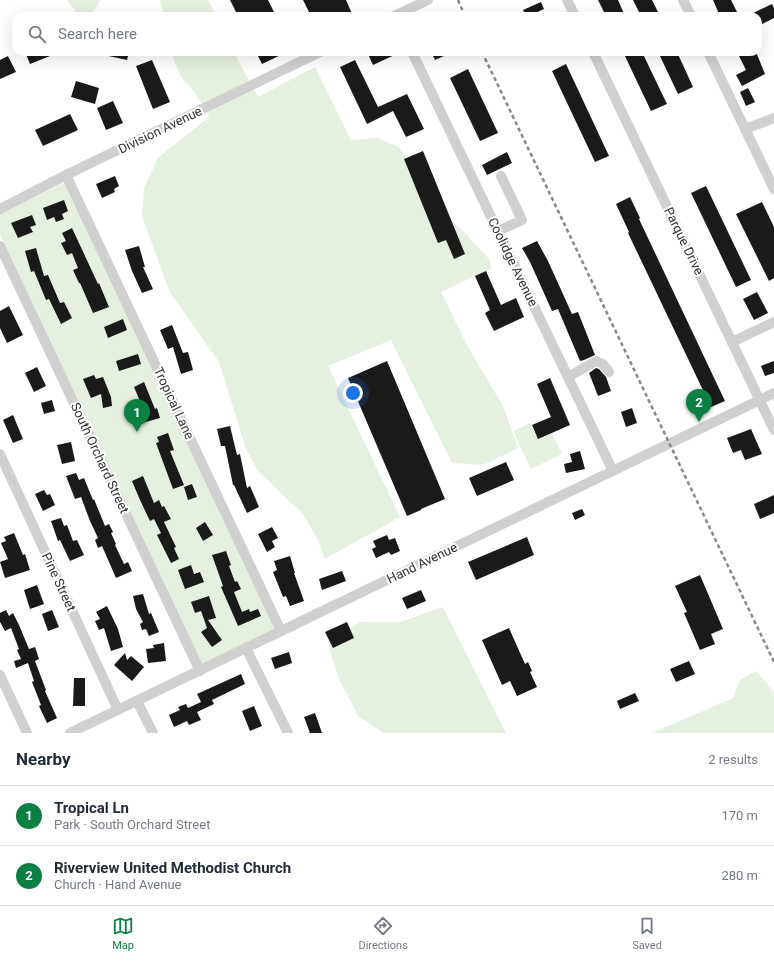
<!DOCTYPE html>
<html lang="en">
<head>
<meta charset="utf-8">
<style>
  :root { --surface:#fff; --page:#f6f6f7; --text:#1f2937; --muted:#747a83; --line:#e0e1e3; --accent:#0b8043 }
  body { margin:0; font-family:Roboto,sans-serif; background:var(--page); color:var(--text) }
  .you { position:absolute; left:353px; top:393px; width:14px; height:14px; margin:-10px; border:3px solid #fff; border-radius:50%; background:#1a73e8; box-shadow:0 0 0 6px #1a73e833 }
  .badge { display:grid; place-items:center; width:26px; height:26px; border-radius:50%; background:var(--accent); color:#fff; font-size:13px; font-weight:700 }
  .pin { position:absolute; translate:-50% -33px; filter:drop-shadow(0 1px 2px #0008) }
  .pin::after { content:''; position:absolute; top:21px; width:14px; height:12px; background:inherit; clip-path:polygon(0 0,100% 0,50% 100%) }
  .list { margin:0; padding:0; list-style:none }
  h2 { display:flex; justify-content:space-between; align-items:center; height:52px; margin:0; padding:0 16px; font-size:17px }
  h2 small { font-size:13px; font-weight:400; color:var(--muted) }
  .list li { display:grid; grid-template-columns:26px 1fr auto; gap:12px; align-items:center; box-sizing:border-box; height:60px; padding:0 16px; border-top:1px solid var(--line) }
  .list b { display:block; font-size:15px; white-space:nowrap }
  .list p { margin:0; font-size:13px; white-space:nowrap; color:var(--muted) }
  .list em { font-size:13px; font-style:normal; color:var(--muted) }
  .icon { flex:none; width:22px; height:22px; fill:none; stroke:currentColor; stroke-width:2; stroke-linecap:round; stroke-linejoin:round }
  .map { position:relative; flex:none; width:774px; height:733px; overflow:hidden }
  .search { position:absolute; background:var(--surface); box-shadow:0 4px 16px #0002; left:12px; right:12px; top:12px; height:44px; display:flex; align-items:center; gap:10px; box-sizing:border-box; padding:0 14px; border-radius:12px; color:var(--muted); font-size:15px }
  .sheet { height:172px; background:var(--surface) }
  nav { display:flex; justify-content:space-around; align-items:center; box-sizing:border-box; height:56px; border-top:1px solid var(--line); background:var(--surface); font-size:11px; color:var(--muted) }
  nav a { display:grid; justify-items:center; gap:2px }
  nav .on { color:var(--accent) }
  .map>svg:first-child { display:block }
</style>
</head>
<body>
<div class="map">
<svg width="774" height="733" viewBox="0 0 774 733">
  <rect width="100%" height="100%" fill="#fff"/>
  <g fill="#e6f0e0">
    <polygon points="67,0 100,0 93,12 79,16"/>
    <polygon points="160,0 208,0 216,16 164,16"/>
    <polygon points="172,52 234,52 249,81 202,104 193,90 181,77 174,61"/>
    <polygon points="315,67 351,140 377,138 399,147 411,168 424,196 463,231 490,260 491,269 473,277 441,292 467,345 503,406 518,448 483,465 452,463 391,340 328,366 400,517 325,559 317,538 302,513 258,471 246,449 219,362 169,291 142,216 144,188 158,158 209,117 207,112 254,89 258,97"/>
    <polygon points="65,182 275,629 201,664 0,235 0,214"/>
    <polygon points="530,423 538,439 552,433 562,454 531,469 513,431"/>
    <polygon points="443,607 506,733 384,733 358,716 339,679 328,645 360,622 400,622"/>
    <polygon points="756,671 774,692 774,733 652,733 733,698 740,680"/>
  </g>
  <g fill="#1a1a1a">
    <polygon points="230,0 268,0 276,16 238,16"/>
    <polygon points="303,0 346,0 353,16 311,16"/>
    <polygon points="598,0 618,0 625,16 606,16"/>
    <polygon points="633,0 652,0 660,16 641,16"/>
    <polygon points="713,0 731,0 739,16 720,16"/>
    <polygon points="541,2 544,9 529,16 526,16 523,10"/>
    <polygon points="772,4 774,8 774,18 758,26 758,16 747,16"/>
    <polygon points="25,52 60,52 30,64"/>
    <polygon points="105,52 129,52 127,60 104,55"/>
    <polygon points="256,52 287,52 262,64"/>
    <polygon points="367,52 401,52 373,65"/>
    <polygon points="431,52 453,52 435,60"/>
    <polygon points="623,52 642,52 667,104 651,111"/>
    <polygon points="658,52 677,52 693,87 678,94"/>
    <polygon points="737,52 756,52 765,74 742,86 736,75 746,70"/>
    <polygon points="8,56 16,72 0,79 0,60"/>
    <polygon points="152,60 170,102 153,109 136,66"/>
    <polygon points="355,60 378,107 407,94 424,129 406,137 393,111 367,124 340,67"/>
    <polygon points="566,64 609,156 595,162 552,71"/>
    <polygon points="468,69 498,133 480,141 450,78"/>
    <polygon points="76,81 99,88 95,104 71,97"/>
    <polygon points="748,88 755,102 746,106 740,92"/>
    <polygon points="113,101 123,123 106,130 97,108"/>
    <polygon points="70,114 78,130 43,146 35,130"/>
    <polygon points="423,151 465,254 454,259 446,240 438,243 404,159"/>
    <polygon points="507,152 512,163 487,175 482,165"/>
    <polygon points="115,176 119,186 114,189 115,192 102,198 96,184"/>
    <polygon points="706,186 751,280 736,287 691,193"/>
    <polygon points="630,197 640,218 639,219 725,401 711,407 628,233 629,232 616,204"/>
    <polygon points="64,200 68,211 62,214 64,219 56,222 54,217 47,220 43,208"/>
    <polygon points="762,202 774,227 774,278 769,281 736,214"/>
    <polygon points="32,215 36,225 30,227 33,232 18,238 11,223"/>
    <polygon points="72,228 98,284 99,283 109,307 93,313 80,283 79,283 73,270 78,268 72,253 67,255 61,243 66,241 62,233"/>
    <polygon points="537,241 548,261 572,314 578,312 595,355 584,360 580,361 558,309 552,311 530,262 522,248"/>
    <polygon points="139,246 145,267 143,267 153,289 142,293 132,271 125,250"/>
    <polygon points="36,248 44,276 48,275 60,303 64,302 72,318 61,324 49,299 46,300 34,271 31,272 25,251"/>
    <polygon points="486,271 501,305 516,298 524,317 494,331 485,313 490,310 475,276"/>
    <polygon points="757,292 768,313 754,320 743,299"/>
    <polygon points="9,306 23,335 7,343 0,328 0,311"/>
    <polygon points="123,319 127,330 108,338 104,327"/>
    <polygon points="172,325 183,353 188,352 193,370 181,374 173,347 168,349 160,330"/>
    <polygon points="138,354 141,364 119,371 116,361"/>
    <polygon points="387,361 445,499 421,509 421,510 407,516 348,378"/>
    <polygon points="774,361 774,373 765,376 761,366"/>
    <polygon points="37,367 46,386 34,392 25,373"/>
    <polygon points="596,368 599,369 606,377 611,391 598,396 589,373"/>
    <polygon points="94,375 96,379 103,377 111,397 112,406 103,408 101,394 91,398 83,379"/>
    <polygon points="550,378 570,425 538,439 532,425 551,417 537,384"/>
    <polygon points="144,382 155,409 157,408 160,418 142,423 139,412 144,411 134,387"/>
    <polygon points="52,400 55,411 44,414 41,403"/>
    <polygon points="632,408 637,423 626,427 621,412"/>
    <polygon points="13,415 23,439 13,443 3,420"/>
    <polygon points="230,426 237,455 240,454 247,488 250,486 259,507 247,513 234,485 233,485 225,446 221,446 217,429"/>
    <polygon points="751,429 762,454 745,460 741,450 733,453 727,438"/>
    <polygon points="168,433 174,450 170,451 184,485 173,489 156,443 159,442 157,437"/>
    <polygon points="71,442 75,461 62,464 57,445"/>
    <polygon points="580,451 585,469 566,473 564,464 572,462 570,454"/>
    <polygon points="506,462 514,480 477,496 469,478"/>
    <polygon points="76,473 79,480 84,478 93,500 94,499 105,526 109,524 113,532 111,533 116,544 115,545 124,564 128,562 132,571 116,578 102,546 98,548 95,540 98,538 90,521 81,497 75,499 66,476"/>
    <polygon points="143,476 154,503 159,500 162,507 164,506 171,519 164,522 176,547 174,548 179,559 171,563 157,535 161,533 154,519 150,521 140,500 132,481"/>
    <polygon points="192,484 197,497 188,500 184,487"/>
    <polygon points="44,490 47,495 50,494 55,505 43,511 35,494"/>
    <polygon points="774,495 774,513 760,519 754,504"/>
    <polygon points="582,509 585,515 575,520 572,513"/>
    <polygon points="61,518 64,526 67,525 73,541 77,540 84,555 70,561 60,540 58,541 51,521"/>
    <polygon points="205,522 213,535 203,541 196,528"/>
    <polygon points="272,527 278,538 272,541 275,547 267,552 258,534"/>
    <polygon points="14,533 23,555 25,554 30,570 5,578 0,562 8,559 1,543 6,541 4,537"/>
    <polygon points="387,535 389,540 395,538 400,551 391,555 389,552 376,558 372,549 376,547 373,541"/>
    <polygon points="527,537 534,555 476,580 468,562"/>
    <polygon points="226,551 231,565 229,566 235,582 237,581 241,589 234,592 242,612 249,609 250,612 258,609 261,616 238,626 221,587 223,586 212,555"/>
    <polygon points="290,556 295,573 294,573 304,601 290,606 286,596 283,597 273,572 277,570 274,561"/>
    <polygon points="191,565 194,574 200,572 204,582 185,589 178,570"/>
    <polygon points="342,571 346,581 322,590 319,579"/>
    <polygon points="700,575 723,629 711,634 715,644 700,650 684,613 687,612 675,586"/>
    <polygon points="37,585 44,604 30,609 24,590"/>
    <polygon points="421,590 426,601 407,609 402,598"/>
    <polygon points="143,594 149,614 151,613 159,632 149,636 146,629 142,630 140,624 143,622 136,609 133,596"/>
    <polygon points="209,596 216,618 208,620 222,640 212,647 201,632 207,628 201,611 195,613 191,602"/>
    <polygon points="107,606 118,629 123,647 111,651 104,628 99,630 95,621 100,619 96,612"/>
    <polygon points="6,610 9,616 13,613 19,625 29,649 35,647 39,659 35,661 46,690 45,691 57,718 47,723 39,706 41,705 32,682 34,681 28,663 16,668 14,661 21,659 17,650 19,649 11,628 5,631 0,622 0,613"/>
    <polygon points="52,610 59,627 48,631 42,614"/>
    <polygon points="347,622 354,638 333,648 325,632"/>
    <polygon points="509,628 525,664 528,662 532,671 530,672 537,687 517,696 510,681 502,685 482,640"/>
    <polygon points="164,643 166,661 148,663 146,649 154,648 153,645"/>
    <polygon points="289,652 292,663 275,669 271,658"/>
    <polygon points="125,653 127,660 131,656 144,667 132,681 114,665"/>
    <polygon points="689,661 695,674 676,682 670,669"/>
    <polygon points="241,674 245,684 212,700 214,704 197,712 201,720 189,725 187,721 174,727 169,715 180,710 178,707 186,704 188,708 201,702 197,694"/>
    <polygon points="74,678 85,678 85,706 73,706"/>
    <polygon points="635,693 639,701 620,709 617,701"/>
    <polygon points="254,706 262,726 250,731 242,711"/>
    <polygon points="315,713 322,733 310,733 304,717"/>
  </g>
  <g fill="none" stroke-linecap="round" stroke-linejoin="round">
    <g stroke="#d0d0d0" stroke-width="10">
      <polyline points="567,0 575,16"/>
      <polyline points="683,0 691,16"/>
      <polyline points="394,16 428,0"/>
      <polyline points="412,52 613,471"/>
      <polyline points="593,52 774,430"/>
      <polyline points="708,52 774,189"/>
      <polyline points="745,129 774,118"/>
      <polyline points="66,175 281,631"/>
      <polyline points="0,209 66,175 320,52"/>
      <polyline points="498,231 522,220 501,176"/>
      <polyline points="0,246 200,671"/>
      <polyline points="732,342 774,322"/>
      <polyline points="568,377 596,361 603,364 609,372"/>
      <polyline points="0,454 118,710"/>
      <polyline points="246,648 288,733"/>
      <polyline points="0,675 27,733"/>
      <polyline points="137,701 153,733"/>
      <polyline points="70,733 774,393"/>
    </g>
    <g stroke="#888" stroke-width="2.5" stroke-dasharray="4 3" stroke-linecap="butt">
      <polyline points="458,0 465,16"/>
      <polyline points="482,52 774,662"/>
    </g>
  </g>
  <g text-anchor="middle" dominant-baseline="central" stroke-width="4" stroke-linejoin="round" paint-order="stroke">
    <g font-size="13" fill="#333" stroke="#fff">
      <text transform="translate(160 130) rotate(-26)">Division Avenue</text>
      <text transform="translate(684 241) rotate(64)">Parque Drive</text>
      <text transform="translate(513 262) rotate(64)">Coolidge Avenue</text>
      <text transform="translate(174 403) rotate(65)">Tropical Lane</text>
      <text transform="translate(100 458) rotate(65)">South Orchard Street</text>
      <text transform="translate(422 563) rotate(-26)">Hand Avenue</text>
      <text transform="translate(59 582) rotate(65)">Pine Street</text>
    </g>
  </g>
</svg>
<div class="you"></div>
<div class="pin badge" style="left:137px;top:432px">1</div>
<div class="pin badge" style="left:699px;top:422px">2</div>
<div class="search"><svg class="icon" aria-label="search" viewBox="0 0 24 24"><circle cx="10" cy="10" r="6"/><path d="M15 15l6 6"/></svg>Search here</div>
</div>
<section class="sheet">
<h2>Nearby<small>2 results</small></h2>
<ul class="list">
<li><span class="badge">1</span><div><b>Tropical Ln</b><p>Park · South Orchard Street</p></div><em>170 m</em></li>
<li><span class="badge">2</span><div><b>Riverview United Methodist Church</b><p>Church · Hand Avenue</p></div><em>280 m</em></li>
</ul>
</section>
<nav>
<a class="on"><svg class="icon" aria-label="map" viewBox="0 0 24 24"><path d="M3 6l6-2 6 2 6-2v14l-6 2-6-2-6 2zM9 4v14M15 6v14"/></svg>Map</a>
<a><svg class="icon" aria-label="directions" viewBox="0 0 24 24"><path d="M12 3l9 9-9 9-9-9zM9 14v-3h6M13 9l2 2-2 2"/></svg>Directions</a>
<a><svg class="icon" aria-label="saved" viewBox="0 0 24 24"><path d="M7 4h10v16l-5-4-5 4z"/></svg>Saved</a>
</nav>
</body>
</html>
